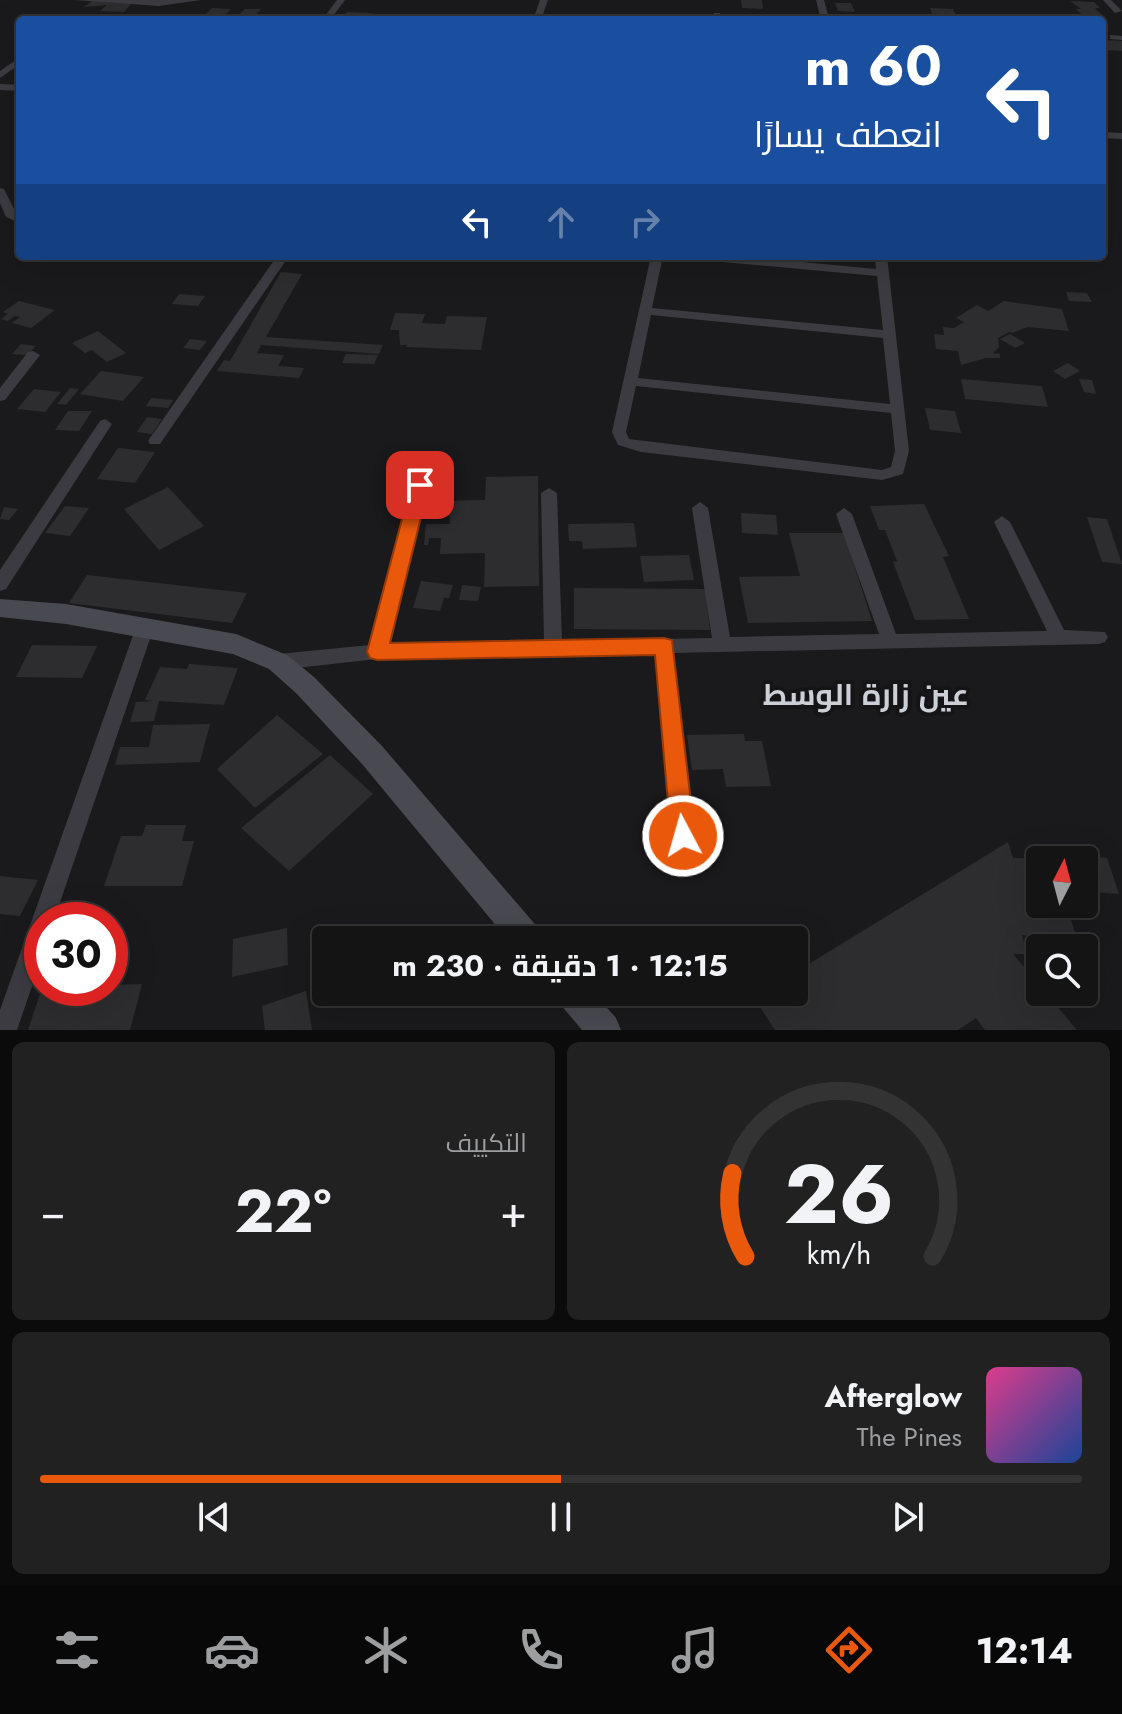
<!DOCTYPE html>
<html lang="ar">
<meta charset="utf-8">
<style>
:root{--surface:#141415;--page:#212122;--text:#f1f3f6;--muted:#9d9ea0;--line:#333334;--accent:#ea580c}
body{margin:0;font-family:Jost,Cairo,sans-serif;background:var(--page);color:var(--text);direction:rtl;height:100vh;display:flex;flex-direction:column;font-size:30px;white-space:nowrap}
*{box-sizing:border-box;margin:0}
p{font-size:26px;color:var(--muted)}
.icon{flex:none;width:44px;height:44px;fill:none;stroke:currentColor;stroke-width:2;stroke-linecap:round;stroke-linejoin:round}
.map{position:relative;height:1030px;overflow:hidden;direction:ltr}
.details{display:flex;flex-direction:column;gap:12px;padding:12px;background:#0b0b0c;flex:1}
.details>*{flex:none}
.hud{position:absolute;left:16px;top:16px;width:1090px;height:244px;border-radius:8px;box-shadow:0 8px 32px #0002,0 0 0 2px var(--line);direction:rtl;background:#1a4fa0;color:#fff;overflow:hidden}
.needle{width:52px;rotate:6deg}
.tools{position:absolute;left:1026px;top:846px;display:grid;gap:16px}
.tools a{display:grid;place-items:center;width:72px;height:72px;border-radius:8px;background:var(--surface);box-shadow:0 8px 32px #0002,0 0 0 2px var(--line);font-size:40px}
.speed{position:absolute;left:24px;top:902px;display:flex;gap:16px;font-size:40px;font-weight:700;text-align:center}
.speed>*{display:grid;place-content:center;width:104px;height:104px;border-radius:50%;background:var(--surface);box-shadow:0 8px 32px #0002,0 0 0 2px var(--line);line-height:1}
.speed .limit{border:12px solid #d22;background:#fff;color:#111}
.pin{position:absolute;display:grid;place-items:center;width:68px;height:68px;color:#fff;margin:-34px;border-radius:16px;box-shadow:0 4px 12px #0006}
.me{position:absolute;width:88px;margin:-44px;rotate:354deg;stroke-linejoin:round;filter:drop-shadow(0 0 6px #0008)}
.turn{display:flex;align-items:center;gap:28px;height:168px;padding:0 32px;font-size:36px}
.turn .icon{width:104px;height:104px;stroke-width:2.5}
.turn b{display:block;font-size:56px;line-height:68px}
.lanes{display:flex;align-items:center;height:76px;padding:0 32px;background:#0003;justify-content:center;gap:40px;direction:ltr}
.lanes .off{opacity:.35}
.big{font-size:60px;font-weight:700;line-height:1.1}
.details .tile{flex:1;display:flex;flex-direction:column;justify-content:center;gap:12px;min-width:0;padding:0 28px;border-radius:12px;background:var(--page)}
.details .dial{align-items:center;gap:0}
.dial svg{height:208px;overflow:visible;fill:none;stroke:var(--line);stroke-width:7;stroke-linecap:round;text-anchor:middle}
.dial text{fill:var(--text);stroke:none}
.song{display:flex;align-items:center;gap:24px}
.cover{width:96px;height:96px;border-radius:12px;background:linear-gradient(135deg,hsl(330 70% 55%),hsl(220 70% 35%))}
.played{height:8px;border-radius:4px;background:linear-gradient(90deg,var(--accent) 50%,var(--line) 50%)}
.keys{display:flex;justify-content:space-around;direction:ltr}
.heat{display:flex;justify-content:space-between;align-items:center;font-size:44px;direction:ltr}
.details .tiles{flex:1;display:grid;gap:12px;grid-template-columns:1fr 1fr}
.tile:last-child{grid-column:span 2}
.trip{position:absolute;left:312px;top:926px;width:496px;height:80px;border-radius:8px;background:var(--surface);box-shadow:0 8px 32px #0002,0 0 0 2px var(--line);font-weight:700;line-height:80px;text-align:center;direction:rtl}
.dock{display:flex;height:128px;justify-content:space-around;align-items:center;background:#080808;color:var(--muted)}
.dock .icon{width:56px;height:56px}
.dock .on{color:var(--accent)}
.dock b{font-size:36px;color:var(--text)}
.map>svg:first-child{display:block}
.building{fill:#2d2d30}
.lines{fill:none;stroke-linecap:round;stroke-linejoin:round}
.minor{fill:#3b3b41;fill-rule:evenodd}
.secondary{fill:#494a51;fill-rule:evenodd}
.route{fill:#ea580c;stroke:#983908;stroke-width:2}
.labels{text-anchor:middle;stroke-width:8;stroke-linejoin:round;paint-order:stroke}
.district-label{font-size:30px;font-weight:bold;fill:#cdcfd7;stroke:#151417}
</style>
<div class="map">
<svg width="1122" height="1030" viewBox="0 0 1122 1030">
<rect width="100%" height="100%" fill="#1a1a1c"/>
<g class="building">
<polygon points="108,0 126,0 132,3 124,12 100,11 107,5 84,7 92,1"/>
<polygon points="741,0 762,0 763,9 742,8"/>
<polygon points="1070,1 1094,2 1100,8 1095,8 1104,17 1082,15 1076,9 1081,9"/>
<polygon points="835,3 851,3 855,12 838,11"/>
<polygon points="212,8 231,9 223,17 204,16"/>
<polygon points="930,8 953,9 957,18 933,16"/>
<polygon points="245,9 261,9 252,19 235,18"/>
<polygon points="347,12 373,13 368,20 341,20"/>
<polygon points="1102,40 1122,41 1122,51 1103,50"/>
<polygon points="281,272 302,274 266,337 383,345 379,354 261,345 257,353 284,355 278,366 304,368 299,378 217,371 224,360 230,361"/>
<polygon points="1066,292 1087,293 1092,302 1069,301"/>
<polygon points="179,294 205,296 198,306 172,304"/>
<polygon points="19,301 55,310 31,328 12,323 20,317 15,316 8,321 1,319 8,314 3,312"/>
<polygon points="1004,301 1062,309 1069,331 1027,327 1013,333 1009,332 998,338 999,347 993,353 1000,354 1000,358 986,358 961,365 958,351 936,349 934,334 944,335 943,327 954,328 964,322 956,318 977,305 988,311"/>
<polygon points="395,313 425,314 422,323 445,324 447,316 487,317 481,350 406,347 410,336 407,345 400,345 399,330 390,330"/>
<polygon points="98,331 126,353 107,362 92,350 85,353 72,343"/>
<polygon points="1010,334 1025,343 1015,348 1000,339"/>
<polygon points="190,339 207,341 200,350 183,348"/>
<polygon points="21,344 36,346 27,355 12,354"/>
<polygon points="346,354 378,355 374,364 342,363"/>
<polygon points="1068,363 1080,371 1065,379 1053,371"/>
<polygon points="101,371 144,377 123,401 80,394"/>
<polygon points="961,379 1042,386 1048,407 965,399"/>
<polygon points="1079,379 1092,380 1096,394 1084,392"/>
<polygon points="70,388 79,389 66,405 57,404"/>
<polygon points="34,389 61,392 45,412 17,409"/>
<polygon points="151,398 173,400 168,408 146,406"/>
<polygon points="925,408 955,411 961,433 930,430"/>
<polygon points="68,411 92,411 79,431 55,430"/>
<polygon points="147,417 162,419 152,434 137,432"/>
<polygon points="118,448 155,452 135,483 97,479"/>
<polygon points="538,476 539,586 484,587 485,553 440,554 441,538 429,538 428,545 424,545 426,524 450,524 450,516 437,516 438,501 485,500 486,477"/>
<polygon points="168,487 204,526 159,550 124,509"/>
<polygon points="924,504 949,556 943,557 969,619 915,620 893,562 897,561 885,530 879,530 870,506"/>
<polygon points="65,506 89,508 70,536 45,533"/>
<polygon points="4,507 18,509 9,520 0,519"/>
<polygon points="741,513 776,515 778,535 742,533"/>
<polygon points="1087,517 1107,519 1122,564 1102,562"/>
<polygon points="634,523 637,547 583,549 582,541 569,541 568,524"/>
<polygon points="789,533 844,533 872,621 748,623 739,577 800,576"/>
<polygon points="689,555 694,580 644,582 640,556"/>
<polygon points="87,575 247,593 232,623 69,603"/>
<polygon points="421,581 453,585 449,598 444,598 440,611 413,608"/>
<polygon points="462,585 481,587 478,601 459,600"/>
<polygon points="574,588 705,589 710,630 574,629"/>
<polygon points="32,645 97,646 82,678 16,677"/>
<polygon points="189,664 238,668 224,705 159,701 154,721 130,722 136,702 154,701 145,700 160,667 187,669"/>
<polygon points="277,715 323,754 255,808 217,769"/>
<polygon points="210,724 200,762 115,765 120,747 149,747 153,725"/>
<polygon points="744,734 745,741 762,741 771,786 726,787 723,769 692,770 687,735"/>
<polygon points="330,755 373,794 289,871 241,828"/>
<polygon points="146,825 186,825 182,841 194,841 182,886 104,886 121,836 142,836"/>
<polygon points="1008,842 1013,858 1040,859 1040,904 1066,904 1077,938 1022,935 1027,954 1013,954 1040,986 1040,992 1045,992 1077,1030 985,1030 976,1018 958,1030 775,1030 754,998 764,992 794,992 794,973"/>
<polygon points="1081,856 1107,858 1119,894 1092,892"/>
<polygon points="0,876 38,880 20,916 0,914"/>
<polygon points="287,928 288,965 232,977 233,939"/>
<polygon points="142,984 130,1030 28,1030 42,988 110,988 110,985"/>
<polygon points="306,991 312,1030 265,1030 262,1006"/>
</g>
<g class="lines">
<g class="minor">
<polygon points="75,0 201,0 159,6"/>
<polygon points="337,0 345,0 330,20 322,20"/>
<polygon points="540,0 548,0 541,20 533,20"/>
<polygon points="816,0 824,0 828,15 933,18 937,20 821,20"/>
<polygon points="1103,0 1111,0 1122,11 1115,13"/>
<polygon points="714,13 720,13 721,20 713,20"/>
<polygon points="74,14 81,16 77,20 68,20"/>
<polygon points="1110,35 1122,36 1122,40 1110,39"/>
<polygon points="20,57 20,64 0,78 0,71"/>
<polygon points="0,84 20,85 20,91 0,90"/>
<polygon points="1102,132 1122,133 1122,139 1102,138"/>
<polygon points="0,188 4,189 17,215 20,216 20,223 6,217 0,203"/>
<polygon points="277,256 289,256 160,444 150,444 148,441 150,438"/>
<path d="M651,256H663L652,308L883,330L877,276L701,260L695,256H739L876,269L875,256H887L909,451L903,474L882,480L641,452L618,445L612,432ZM651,315L883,338L890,404L638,378ZM636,386L891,413L895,451L891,467L882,470L629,439L626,432Z"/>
<polygon points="33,351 40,355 5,400 0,401 0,388 28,352"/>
<polygon points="105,419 112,424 6,589 0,591 0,570 100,421"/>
<polygon points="420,480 428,485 388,644 544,641 541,493 549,488 557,493 562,641 712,638 692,508 700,502 708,508 730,637 879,634 836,514 844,508 852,514 896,634 1047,631 994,522 1002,516 1010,522 1064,630 1105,632 1108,637 1105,642 1099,644 674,653 694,836 691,843 683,846 675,843 672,836 656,654 377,659 278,670 271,667 269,662 271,657 278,654 370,645 412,485"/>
<polygon points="145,620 151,622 154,627 54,920 42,920 42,957 17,1030 0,1030 0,1010 136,627 139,622"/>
</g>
<g class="secondary">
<polygon points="0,599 66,604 236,634 287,655 314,677 382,746 539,929 544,940 508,940 362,764 296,693 269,669 233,654 66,624 0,617"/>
<polygon points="556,992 593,992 616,1018 621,1030 582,1030 560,1004"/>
</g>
</g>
<polygon class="route" points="420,478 429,485 390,643 664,638 672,640 695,836 691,844 683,847 674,844 671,836 655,655 377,660 370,658 367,652 411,485"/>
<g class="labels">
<g class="district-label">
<text x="866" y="705">عين زارة الوسط</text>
</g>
</g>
</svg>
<div class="tools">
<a><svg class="needle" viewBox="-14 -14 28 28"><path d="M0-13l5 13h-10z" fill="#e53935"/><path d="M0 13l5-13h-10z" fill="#9d9ea0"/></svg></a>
<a><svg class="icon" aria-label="search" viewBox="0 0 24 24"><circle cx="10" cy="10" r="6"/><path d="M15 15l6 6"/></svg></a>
</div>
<div class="speed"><div class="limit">30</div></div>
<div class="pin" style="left:420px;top:485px;background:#d93025"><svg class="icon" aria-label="arrive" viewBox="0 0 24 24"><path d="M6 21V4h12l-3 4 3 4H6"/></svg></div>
<svg class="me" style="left:683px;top:836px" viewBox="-20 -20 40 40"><circle r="17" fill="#ea580c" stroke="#fff" stroke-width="3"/><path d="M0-11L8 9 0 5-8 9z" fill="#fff"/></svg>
<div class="trip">12:15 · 1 دقيقة · 230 m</div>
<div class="hud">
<div class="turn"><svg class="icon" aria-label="left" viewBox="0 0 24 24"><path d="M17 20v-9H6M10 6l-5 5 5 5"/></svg><div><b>60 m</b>انعطف يسارًا</div></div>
<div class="lanes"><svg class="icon" aria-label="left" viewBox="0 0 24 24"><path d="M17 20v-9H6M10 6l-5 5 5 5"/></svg><svg class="icon off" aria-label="ahead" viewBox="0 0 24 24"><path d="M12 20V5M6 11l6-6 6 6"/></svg><svg class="icon off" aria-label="right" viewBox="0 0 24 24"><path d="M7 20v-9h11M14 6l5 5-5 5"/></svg></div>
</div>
</div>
<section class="details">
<div class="tiles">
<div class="tile dial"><svg viewBox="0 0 100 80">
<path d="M14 69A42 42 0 1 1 86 69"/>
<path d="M14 69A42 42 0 0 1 9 37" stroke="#ea580c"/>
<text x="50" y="56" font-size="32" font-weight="700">26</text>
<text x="50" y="72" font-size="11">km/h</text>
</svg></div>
<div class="tile"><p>التكييف</p>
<div class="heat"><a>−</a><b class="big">22°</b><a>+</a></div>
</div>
<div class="tile">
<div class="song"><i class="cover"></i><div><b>Afterglow</b><p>The Pines</p></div></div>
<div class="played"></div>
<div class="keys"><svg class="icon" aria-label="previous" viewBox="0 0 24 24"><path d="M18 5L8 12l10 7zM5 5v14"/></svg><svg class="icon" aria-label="pause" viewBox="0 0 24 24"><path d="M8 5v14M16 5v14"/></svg><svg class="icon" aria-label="next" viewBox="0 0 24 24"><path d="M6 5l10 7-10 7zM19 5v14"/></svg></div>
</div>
</div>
</section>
<nav class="dock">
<b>12:14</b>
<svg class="icon on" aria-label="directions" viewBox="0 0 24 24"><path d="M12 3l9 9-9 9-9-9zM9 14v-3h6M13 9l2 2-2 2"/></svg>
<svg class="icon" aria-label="music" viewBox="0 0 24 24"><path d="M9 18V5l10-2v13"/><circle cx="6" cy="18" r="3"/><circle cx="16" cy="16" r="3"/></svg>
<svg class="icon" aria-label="phone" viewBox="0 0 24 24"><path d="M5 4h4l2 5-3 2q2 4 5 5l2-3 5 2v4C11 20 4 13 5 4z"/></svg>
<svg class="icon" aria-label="climate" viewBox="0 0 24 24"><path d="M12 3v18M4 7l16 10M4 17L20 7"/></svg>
<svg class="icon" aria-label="car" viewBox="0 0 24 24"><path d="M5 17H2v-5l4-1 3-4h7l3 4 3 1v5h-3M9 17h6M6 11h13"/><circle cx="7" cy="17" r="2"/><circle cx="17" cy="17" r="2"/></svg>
<svg class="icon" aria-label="filters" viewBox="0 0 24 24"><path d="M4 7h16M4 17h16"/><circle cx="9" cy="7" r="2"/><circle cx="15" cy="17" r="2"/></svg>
</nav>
